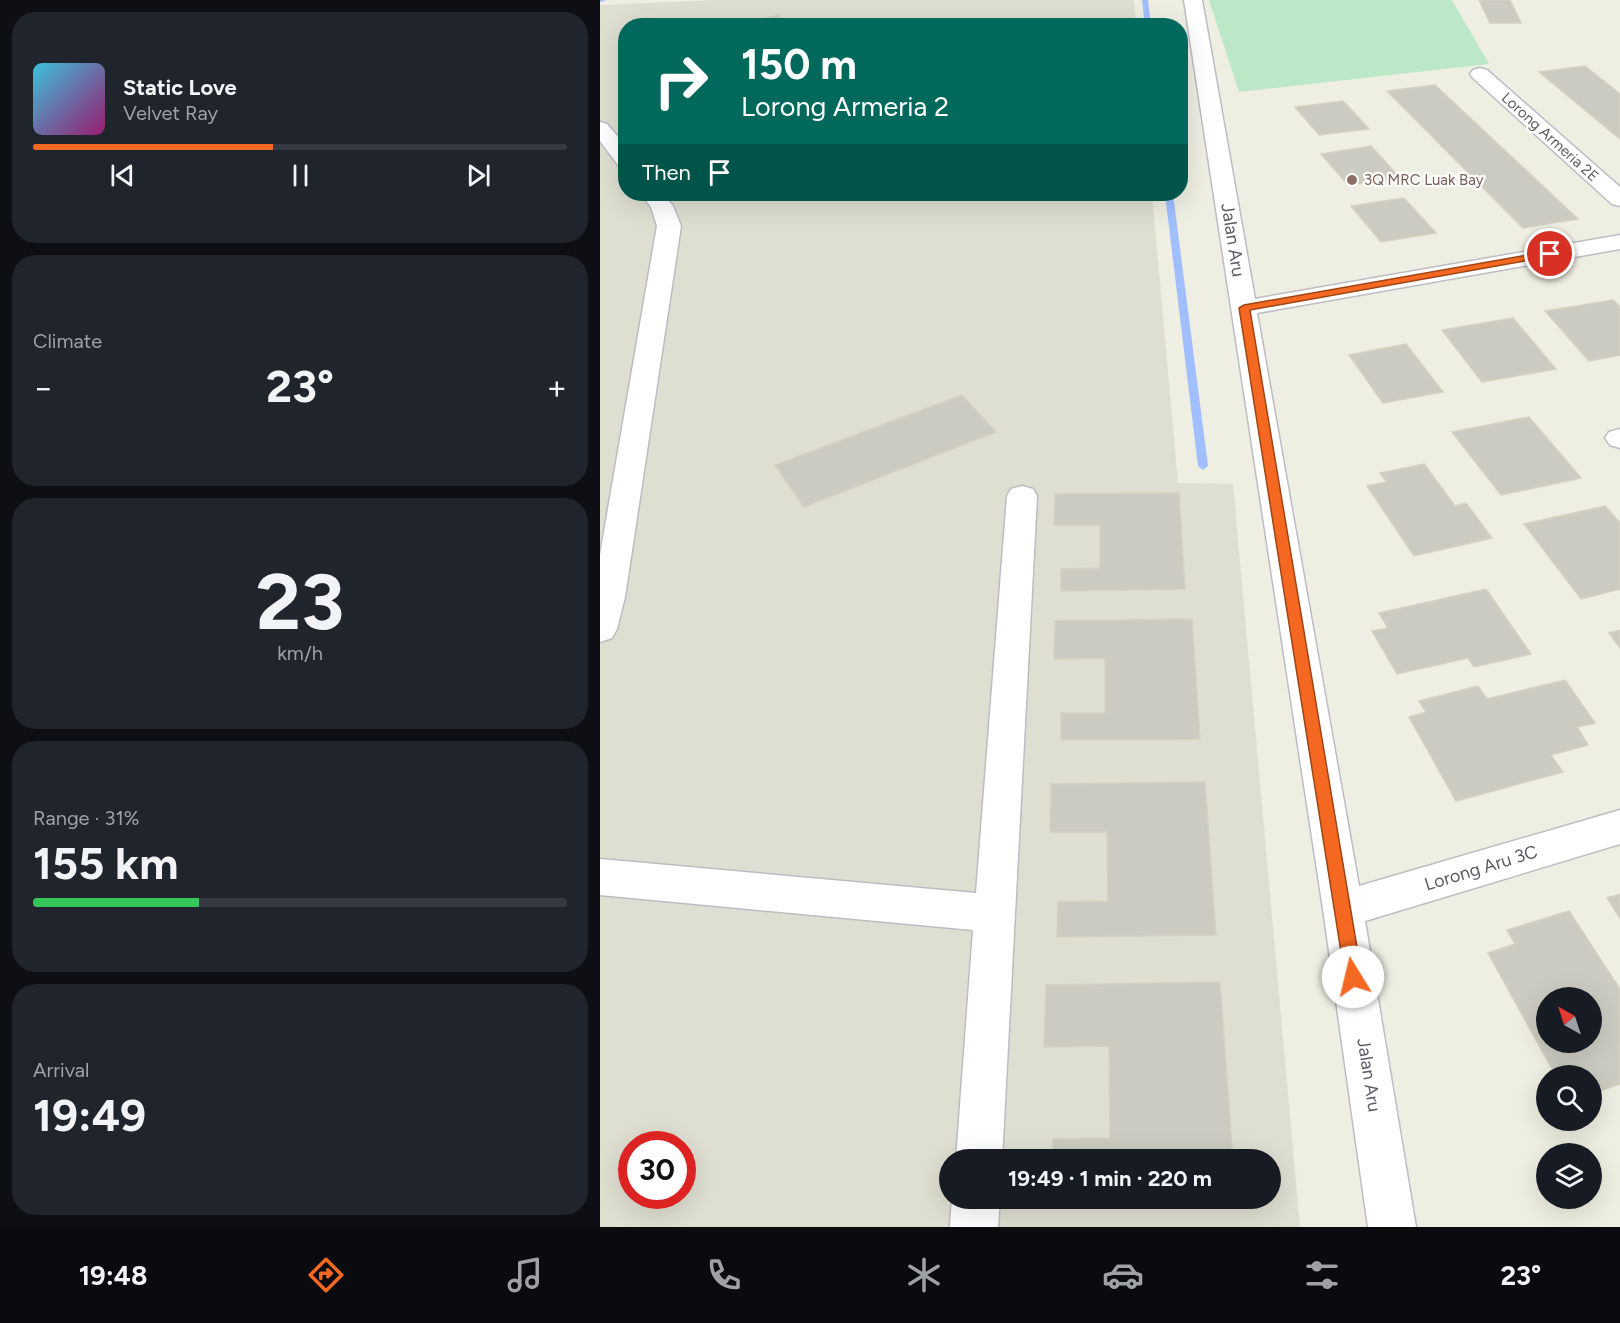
<!DOCTYPE html>
<meta charset="utf-8">
<style>
:root{--surface:#171b24;--page:#20242c;--text:#f1f3f6;--muted:#9ea1a6;--line:#363941;--accent:#f56821}
body{margin:0;font-family:Figtree,sans-serif;background:var(--page);color:var(--text);height:100vh;display:flex;flex-direction:column;font-size:22px;white-space:nowrap}
*{box-sizing:border-box;margin:0}
p{font-size:20px;color:var(--muted)}
.icon{flex:none;width:33px;height:33px;fill:none;stroke:currentColor;stroke-width:2;stroke-linecap:round;stroke-linejoin:round}
.map{position:relative;flex:1;overflow:hidden}
.panel{display:flex;flex-direction:column;gap:12px;padding:12px;background:#0d0f14;width:600px}
.panel>*{flex:none}
.banner{position:absolute;left:18px;top:18px;width:570px;height:183px;border-radius:24px;box-shadow:0 6px 24px #0002;background:#00695c;color:#fff;overflow:hidden}
.needle{width:39px;rotate:321deg}
.buttons{position:absolute;left:936px;top:987px;display:grid;gap:12px}
.buttons a{display:grid;place-items:center;width:66px;height:66px;border-radius:50%;background:var(--surface);box-shadow:0 6px 24px #0002;font-size:30px}
.speed{position:absolute;left:18px;top:1131px;display:flex;gap:12px;font-size:30px;font-weight:700;text-align:center}
.speed>*{display:grid;place-content:center;width:78px;height:78px;border-radius:50%;background:var(--surface);box-shadow:0 6px 24px #0002;line-height:1}
.speed .limit{border:9px solid #d22;background:#fff;color:#111}
.pin{position:absolute;display:grid;place-items:center;width:51px;height:51px;color:#fff;margin:-26px;border:3px solid #fff;border-radius:50%;box-shadow:0 2px 6px #0007}
.me{position:absolute;width:66px;margin:-33px;rotate:351deg;stroke-linejoin:round;filter:drop-shadow(0 0 4px #0008)}
.turn{display:flex;align-items:center;gap:21px;height:126px;padding:0 24px;font-size:27px}
.turn .icon{width:78px;height:78px;stroke-width:2.5}
.turn b{display:block;font-size:42px;line-height:51px}
.then{display:flex;align-items:center;height:57px;padding:0 24px;background:#0003;gap:12px;font-size:22px}
.big{font-size:45px;font-weight:700;line-height:1.1}
.panel .card{flex:1;display:flex;flex-direction:column;justify-content:center;gap:9px;min-width:0;padding:0 21px;border-radius:24px;background:var(--page)}
.panel .dial{align-items:center;gap:0}
.dial b{font-size:78px;line-height:1}
.song{display:flex;align-items:center;gap:18px}
.cover{width:72px;height:72px;border-radius:9px;background:linear-gradient(135deg,hsl(190 70% 55%),hsl(320 70% 35%))}
.played{height:6px;border-radius:3px;background:linear-gradient(90deg,var(--accent) 45%,var(--line) 45%)}
.keys{display:flex;justify-content:space-around;direction:ltr}
.heat{display:flex;justify-content:space-between;align-items:center;font-size:33px;direction:ltr}
.charge{height:9px;border-radius:4px;background:linear-gradient(90deg,#34c759 31%,var(--line) 0)}
.trip{position:absolute;left:339px;top:1149px;width:342px;height:60px;border-radius:30px;background:var(--surface);box-shadow:0 6px 24px #0002;font-weight:700;line-height:60px;text-align:center}
.dock{display:flex;height:96px;justify-content:space-around;align-items:center;background:#090b0e;color:var(--muted)}
.dock .icon{width:42px;height:42px}
.dock .active{color:var(--accent)}
.dock b{font-size:27px;color:var(--text)}
main{display:flex;flex:1;min-height:0}
.map>svg:first-child{display:block}
.education{fill:#dedfd1;fill-rule:evenodd}
.green{fill:#bce8c7}
.lines{fill:none;stroke-linecap:round;stroke-linejoin:round}
.stream{fill:#a1beff;fill-rule:evenodd}
.building{fill:#cccbc1;stroke:#d3d2c0;stroke-width:1.5;fill-rule:evenodd}
.street-casing{stroke:#bcbdc4;stroke-width:3}
.street{fill:#fff;fill-rule:evenodd}
.route{fill:#f56821;stroke:#9f4415;stroke-width:1.5}
.education-dot{fill:#8d6e63;stroke:#fff;stroke-width:2}
.labels{text-anchor:middle;stroke-width:4.5;stroke-linejoin:round;paint-order:stroke}
.far-street-label{font-size:15px;fill:#5a5c64;stroke:#fff}
.far-education-label{font-size:15px;fill:#785e54;stroke:#fff;text-anchor:start}
.street-label{font-size:18px;fill:#5a5c64;stroke:#fff}
</style>
<main>
<section class="panel">
<div class="card">
<div class="song"><i class="cover"></i><div><b>Static Love</b><p>Velvet Ray</p></div></div>
<div class="played"></div>
<div class="keys"><svg class="icon" aria-label="previous" viewBox="0 0 24 24"><path d="M18 5L8 12l10 7zM5 5v14"/></svg><svg class="icon" aria-label="pause" viewBox="0 0 24 24"><path d="M8 5v14M16 5v14"/></svg><svg class="icon" aria-label="next" viewBox="0 0 24 24"><path d="M6 5l10 7-10 7zM19 5v14"/></svg></div>
</div>
<div class="card"><p>Climate</p>
<div class="heat"><a>−</a><b class="big">23°</b><a>+</a></div>
</div>
<div class="card dial"><b>23</b><p>km/h</p></div>
<div class="card"><p>Range · 31%</p><b class="big">155 km</b><div class="charge"></div></div>
<div class="card"><p>Arrival</p><b class="big">19:49</b></div>
</section>
<div class="map">
<svg width="1020" height="1227" viewBox="0 0 1020 1227">
<rect width="100%" height="100%" fill="#eeeee2"/>
<path class="education" d="M114,0H534L536,25L26,26V194H552L578,483L633,484L700,1227H0V5ZM32,1144H82V1196H32ZM350,1160H670V1198H350Z"/>
<polygon class="green" points="609,0 852,0 889,64 639,92"/>
<g class="lines">
<g class="stream">
<polygon points="0,0 7,0 0,2"/>
<polygon points="542,0 548,0 551,26 545,26"/>
<polygon points="565,194 573,194 608,466 603,470 598,466"/>
</g>
</g>
<g class="building">
<polygon points="879,0 910,0 921,23 890,23"/>
<polygon points="178,15 190,26 133,26"/>
<polygon points="985,66 1020,94 1020,139 939,72"/>
<polygon points="835,85 978,219 923,228 787,91"/>
<polygon points="743,101 769,129 719,135 695,107"/>
<polygon points="771,146 800,178 748,185 721,154"/>
<polygon points="804,198 836,233 781,242 751,206"/>
<polygon points="1013,300 1020,307 1020,355 989,361 945,311"/>
<polygon points="913,318 956,369 882,382 842,330"/>
<polygon points="806,344 843,392 783,403 749,355"/>
<polygon points="362,395 396,432 204,507 175,465"/>
<polygon points="929,417 981,478 901,495 852,432"/>
<polygon points="824,464 855,506 866,503 892,538 814,556 767,486 787,482 780,473"/>
<polygon points="579,493 585,589 461,591 461,569 500,568 500,525 454,525 455,494"/>
<polygon points="1005,506 1020,523 1020,589 981,599 924,524"/>
<polygon points="886,589 931,654 874,667 868,658 797,674 772,631 788,628 779,613"/>
<polygon points="592,619 600,739 461,740 461,713 505,713 505,658 454,659 455,621"/>
<polygon points="1020,630 1020,648 1009,633"/>
<polygon points="965,680 995,723 977,727 988,745 951,755 963,772 856,801 809,717 826,712 819,701 878,686 887,699"/>
<polygon points="605,782 616,935 457,937 458,902 508,901 507,832 450,832 451,784"/>
<polygon points="1020,894 1020,918 1007,898"/>
<path d="M969,911L1020,989V1084L992,1094V1076H956L888,953L915,944L907,930ZM946,998H992V1042H946Z"/>
<polygon points="620,982 633,1160 452,1160 453,1139 510,1138 509,1046 444,1047 446,985"/>
</g>
<g class="lines">
<defs>
<g id="street">
<polygon points="584,0 602,0 655,299 1020,235 1020,249 657,313 759,886 1020,810 1020,844 765,921 816,1227 768,1227 723,909"/>
<polygon points="880,68 887,70 1020,187 1020,206 1012,204 873,78 870,74 873,70"/>
<polygon points="0,122 7,124 26,146 26,166 18,165 0,141"/>
<polygon points="41,194 63,194 73,206 81,226 25,597 17,629 12,638 0,642 0,555 57,226 51,207"/>
<polygon points="1020,429 1020,448 1010,445 1005,438 1009,432"/>
<polygon points="422,486 433,489 437,496 402,1160 356,1160 373,930 0,895 0,859 376,893 407,496 411,489"/>
<polygon points="352,1198 400,1198 398,1227 350,1227"/>
</g>
</defs>
<use href="#street" class="street-casing"/>
<use href="#street" class="street"/>
</g>
<polygon class="route" points="950,251 954,254 953,256 650,310 762,977 760,983 753,985 747,983 745,977 639,308 644,305"/>
<circle class="education-dot" cx="752" cy="180" r="6"/>
<g class="labels">
<g class="far-street-label">
<text transform="translate(950 137) rotate(42)" y="5">Lorong Armeria 2E</text>
</g>
<g class="far-education-label">
<text x="764" y="185">3Q MRC Luak Bay</text>
</g>
<g class="street-label">
<text transform="translate(633 240) rotate(81)" y="6">Jalan Aru</text>
<text transform="translate(881 868) rotate(-17)" y="6">Lorong Aru 3C</text>
<text transform="translate(769 1075) rotate(81)" y="6">Jalan Aru</text>
</g>
</g>
</svg>
<div class="buttons">
<a><svg class="needle" viewBox="-14 -14 28 28"><path d="M0-13l5 13h-10z" fill="#e53935"/><path d="M0 13l5-13h-10z" fill="#9ea1a6"/></svg></a>
<a><svg class="icon" aria-label="search" viewBox="0 0 24 24"><circle cx="10" cy="10" r="6"/><path d="M15 15l6 6"/></svg></a>
<a><svg class="icon" aria-label="layers" viewBox="0 0 24 24"><path d="M12 4l9 5-9 5-9-5zM3 14l9 5 9-5"/></svg></a>
</div>
<div class="speed"><div class="limit">30</div></div>
<div class="pin" style="left:950px;top:254px;background:#d93025"><svg class="icon" aria-label="arrive" viewBox="0 0 24 24"><path d="M6 21V4h12l-3 4 3 4H6"/></svg></div>
<svg class="me" style="left:753px;top:977px" viewBox="-20 -20 40 40"><circle r="19" fill="#fff"/><path d="M0-13L10 11 0 6-10 11z" fill="#f56821"/></svg>
<div class="trip">19:49 · 1 min · 220 m</div>
<div class="banner">
<div class="turn"><svg class="icon" aria-label="right" viewBox="0 0 24 24"><path d="M7 20v-9h11M14 6l5 5-5 5"/></svg><div><b>150 m</b>Lorong Armeria 2</div></div>
<div class="then">Then<svg class="icon" aria-label="arrive" viewBox="0 0 24 24"><path d="M6 21V4h12l-3 4 3 4H6"/></svg></div>
</div>
</div>
</main>
<nav class="dock">
<b>19:48</b>
<svg class="icon active" aria-label="directions" viewBox="0 0 24 24"><path d="M12 3l9 9-9 9-9-9zM9 14v-3h6M13 9l2 2-2 2"/></svg>
<svg class="icon" aria-label="music" viewBox="0 0 24 24"><path d="M9 18V5l10-2v13"/><circle cx="6" cy="18" r="3"/><circle cx="16" cy="16" r="3"/></svg>
<svg class="icon" aria-label="phone" viewBox="0 0 24 24"><path d="M5 4h4l2 5-3 2q2 4 5 5l2-3 5 2v4C11 20 4 13 5 4z"/></svg>
<svg class="icon" aria-label="climate" viewBox="0 0 24 24"><path d="M12 3v18M4 7l16 10M4 17L20 7"/></svg>
<svg class="icon" aria-label="car" viewBox="0 0 24 24"><path d="M5 17H2v-5l4-1 3-4h7l3 4 3 1v5h-3M9 17h6M6 11h13"/><circle cx="7" cy="17" r="2"/><circle cx="17" cy="17" r="2"/></svg>
<svg class="icon" aria-label="filters" viewBox="0 0 24 24"><path d="M4 7h16M4 17h16"/><circle cx="9" cy="7" r="2"/><circle cx="15" cy="17" r="2"/></svg>
<b>23°</b>
</nav>
